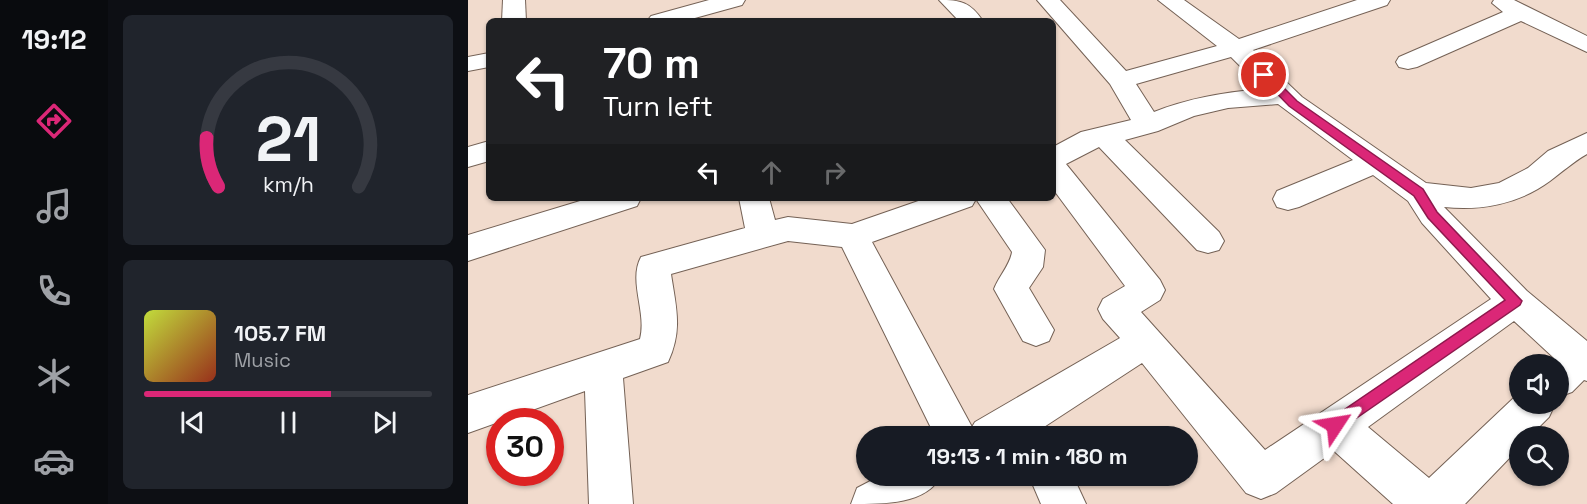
<!DOCTYPE html>
<meta charset="utf-8">
<style>
:root{--surface:#171b24;--page:#20242c;--text:#f1f3f6;--muted:#9ea1a6;--line:#363941;--accent:#db2777}
body{margin:0;font-family:"Space Grotesk",sans-serif;background:var(--page);color:var(--text);height:100vh;display:flex;flex-direction:column;font-size:22px;white-space:nowrap}
*{box-sizing:border-box;margin:0}
p{font-size:20px;color:var(--muted)}
.icon{flex:none;width:33px;height:33px;fill:none;stroke:currentColor;stroke-width:2;stroke-linecap:round;stroke-linejoin:round}
.map{position:relative;flex:1;overflow:hidden}
.details{display:flex;flex-direction:column;gap:15px;padding:15px;background:#0d0f14;width:360px}
.details>*{flex:none}
.guide{position:absolute;left:18px;top:18px;width:570px;height:183px;border-radius:9px;box-shadow:0 2px 4px #0004;background:#202124;color:#fff;overflow:hidden}
.fabs{position:absolute;left:1041px;top:354px;display:grid;gap:12px}
.fabs a{display:grid;place-items:center;width:60px;height:60px;border-radius:50%;background:var(--surface);box-shadow:0 2px 4px #0004;font-size:30px}
.speed{position:absolute;left:18px;top:408px;display:flex;gap:12px;font-size:30px;font-weight:700;text-align:center}
.speed>*{display:grid;place-content:center;width:78px;height:78px;border-radius:50%;background:var(--surface);box-shadow:0 2px 4px #0004;line-height:1}
.speed .limit{border:9px solid #d22;background:#fff;color:#111}
.pin{position:absolute;display:grid;place-items:center;width:51px;height:51px;color:#fff;margin:-26px;border:3px solid #fff;border-radius:50%;box-shadow:0 2px 6px #0007}
.me{position:absolute;width:66px;margin:-33px;rotate:57deg;stroke-linejoin:round;filter:drop-shadow(0 0 4px #0008)}
.turn{display:flex;align-items:center;gap:21px;height:126px;padding:0 18px;font-size:27px}
.turn .icon{width:78px;height:78px;stroke-width:2.5}
.turn b{display:block;font-size:42px;line-height:51px}
.lanes{display:flex;align-items:center;height:57px;padding:0 18px;background:#0003;justify-content:center;gap:30px;direction:ltr}
.lanes .off{opacity:.35}
.details .card{flex:1;display:flex;flex-direction:column;justify-content:center;gap:9px;min-width:0;padding:0 21px;border-radius:9px;background:var(--page)}
.details .dial{align-items:center;gap:0}
.dial svg{height:156px;overflow:visible;fill:none;stroke:var(--line);stroke-width:7;stroke-linecap:round;text-anchor:middle}
.dial text{fill:var(--text);stroke:none}
.song{display:flex;align-items:center;gap:18px}
.cover{width:72px;height:72px;border-radius:9px;background:linear-gradient(135deg,hsl(70 70% 55%),hsl(10 70% 35%))}
.played{height:6px;border-radius:3px;background:linear-gradient(90deg,var(--accent) 65%,var(--line) 65%)}
.keys{display:flex;justify-content:space-around;direction:ltr}
.trip{position:absolute;left:388px;top:426px;width:342px;height:60px;border-radius:30px;background:var(--surface);box-shadow:0 2px 4px #0004;font-weight:700;line-height:60px;text-align:center}
main{display:flex;flex:1;min-height:0}
.tab-bar{display:flex;flex-direction:column;width:108px;justify-content:space-around;align-items:center;background:#090b0e;color:var(--muted)}
.tab-bar .icon{width:42px;height:42px}
.tab-bar .current{color:var(--accent)}
.tab-bar b{font-size:27px;color:var(--text)}
.map>svg:first-child{display:block}
.lines{fill:none;stroke-linecap:round;stroke-linejoin:round}
.minor-casing{stroke:#746155;stroke-width:2}
.minor{fill:#fff;fill-rule:evenodd}
.route{fill:#db2777;stroke:#8e194d;stroke-width:1.5}
</style>
<main>
<nav class="tab-bar">
<b>19:12</b>
<svg class="icon current" aria-label="directions" viewBox="0 0 24 24"><path d="M12 3l9 9-9 9-9-9zM9 14v-3h6M13 9l2 2-2 2"/></svg>
<svg class="icon" aria-label="music" viewBox="0 0 24 24"><path d="M9 18V5l10-2v13"/><circle cx="6" cy="18" r="3"/><circle cx="16" cy="16" r="3"/></svg>
<svg class="icon" aria-label="phone" viewBox="0 0 24 24"><path d="M5 4h4l2 5-3 2q2 4 5 5l2-3 5 2v4C11 20 4 13 5 4z"/></svg>
<svg class="icon" aria-label="climate" viewBox="0 0 24 24"><path d="M12 3v18M4 7l16 10M4 17L20 7"/></svg>
<svg class="icon" aria-label="car" viewBox="0 0 24 24"><path d="M5 17H2v-5l4-1 3-4h7l3 4 3 1v5h-3M9 17h6M6 11h13"/><circle cx="7" cy="17" r="2"/><circle cx="17" cy="17" r="2"/></svg>
</nav>
<section class="details">
<div class="card dial"><svg viewBox="0 0 100 80">
<path d="M14 69A42 42 0 1 1 86 69"/>
<path d="M14 69A42 42 0 0 1 8 44" stroke="#db2777"/>
<text x="50" y="56" font-size="32" font-weight="700">21</text>
<text x="50" y="72" font-size="11">km/h</text>
</svg></div>
<div class="card">
<div class="song"><i class="cover"></i><div><b>105.7 FM</b><p>Music</p></div></div>
<div class="played"></div>
<div class="keys"><svg class="icon" aria-label="previous" viewBox="0 0 24 24"><path d="M18 5L8 12l10 7zM5 5v14"/></svg><svg class="icon" aria-label="pause" viewBox="0 0 24 24"><path d="M8 5v14M16 5v14"/></svg><svg class="icon" aria-label="next" viewBox="0 0 24 24"><path d="M6 5l10 7-10 7zM19 5v14"/></svg></div>
</div>
</section>
<div class="map">
<svg width="1119" height="504" viewBox="0 0 1119 504">
<rect width="100%" height="100%" fill="#f1dbcd"/>
<g class="lines">
<defs>
<g id="minor">
<polygon points="35,0 57,0 58,21 34,21"/>
<polygon points="241,0 277,0 274,5 216,21 179,21 183,16"/>
<path d="M471,0C493,0 502,2 515,21H491Z"/>
<path d="M569,0H592L658,71L749,46L690,0H716L771,39L889,0H922L919,5L785,50L834,97L958,183L1003,188L1031,183L1060,168L1080,151L1119,133V154C1105,162 1094,172 1082,181C1051,204 1013,211 976,207L1059,291L1119,341V381L1116,380L1104,392L1090,397V364H1080L1086,358L1046,321L900,427L961,478L1052,392V404H1087L1081,417L1062,436H1052V447L997,504H925L866,451L808,493L793,499L778,493L674,363L576,427L579,436H467L374,247L320,241L203,274C208,307 215,330 200,362L155,378L165,504H121L117,391L0,433V395L172,339C179,312 160,281 173,257L277,228L271,198H301L307,220L320,217L384,224L459,198H539L577,250L575,267L561,288L586,330L581,341L568,346L555,341L526,289C531,276 542,265 544,252L508,199L504,206L404,242L504,427L507,422L652,338L635,319L630,309L635,299L657,286L585,189V147L613,132L663,120L642,84ZM763,57L795,89C757,92 721,98 686,112L668,84ZM810,104L885,160L809,191L805,199L809,207L820,210L831,207L905,175L940,201L954,223L1023,299L797,450L673,312L692,300L697,290L692,280L598,164L631,147L729,250L740,253L751,250L756,241L751,232L657,140L690,131L726,116L760,108Z"/>
<polygon points="1026,0 1046,0 1119,36 1119,52 1053,21 949,67 940,69 931,67 928,62 931,57 1035,12 1024,3"/>
<polygon points="21,53 21,67 0,71 0,57"/>
<polygon points="21,141 21,161 0,167 0,147"/>
<polygon points="122,198 173,198 169,206 0,261 0,235"/>
<path d="M412,476H473C458,504 418,504 383,504L389,488Z"/>
<polygon points="561,476 605,476 618,504 573,504"/>
</g>
</defs>
<use href="#minor" class="minor-casing"/>
<use href="#minor" class="minor"/>
</g>
<polygon class="route" points="793,72 800,72 829,101 955,189 969,212 1054,301 1052,305 867,433 861,431 859,425 861,420 1037,300 960,218 946,196 821,106 793,77"/>
</svg>
<div class="fabs">
<a><svg class="icon" aria-label="sound" viewBox="0 0 24 24"><path d="M4 9h4l5-4v14l-5-4H4zM17 9q2 3 0 6"/></svg></a>
<a><svg class="icon" aria-label="search" viewBox="0 0 24 24"><circle cx="10" cy="10" r="6"/><path d="M15 15l6 6"/></svg></a>
</div>
<div class="speed"><div class="limit">30</div></div>
<div class="pin" style="left:796px;top:75px;background:#d93025"><svg class="icon" aria-label="arrive" viewBox="0 0 24 24"><path d="M6 21V4h12l-3 4 3 4H6"/></svg></div>
<svg class="me" style="left:867px;top:425px" viewBox="-20 -20 40 40"><path d="M0-17L14 15 0 8-14 15z" fill="#db2777" stroke="#fff" stroke-width="4"/></svg>
<div class="trip">19:13 · 1 min · 180 m</div>
<div class="guide">
<div class="turn"><svg class="icon" aria-label="left" viewBox="0 0 24 24"><path d="M17 20v-9H6M10 6l-5 5 5 5"/></svg><div><b>70 m</b>Turn left</div></div>
<div class="lanes"><svg class="icon" aria-label="left" viewBox="0 0 24 24"><path d="M17 20v-9H6M10 6l-5 5 5 5"/></svg><svg class="icon off" aria-label="ahead" viewBox="0 0 24 24"><path d="M12 20V5M6 11l6-6 6 6"/></svg><svg class="icon off" aria-label="right" viewBox="0 0 24 24"><path d="M7 20v-9h11M14 6l5 5-5 5"/></svg></div>
</div>
</div>
</main>
